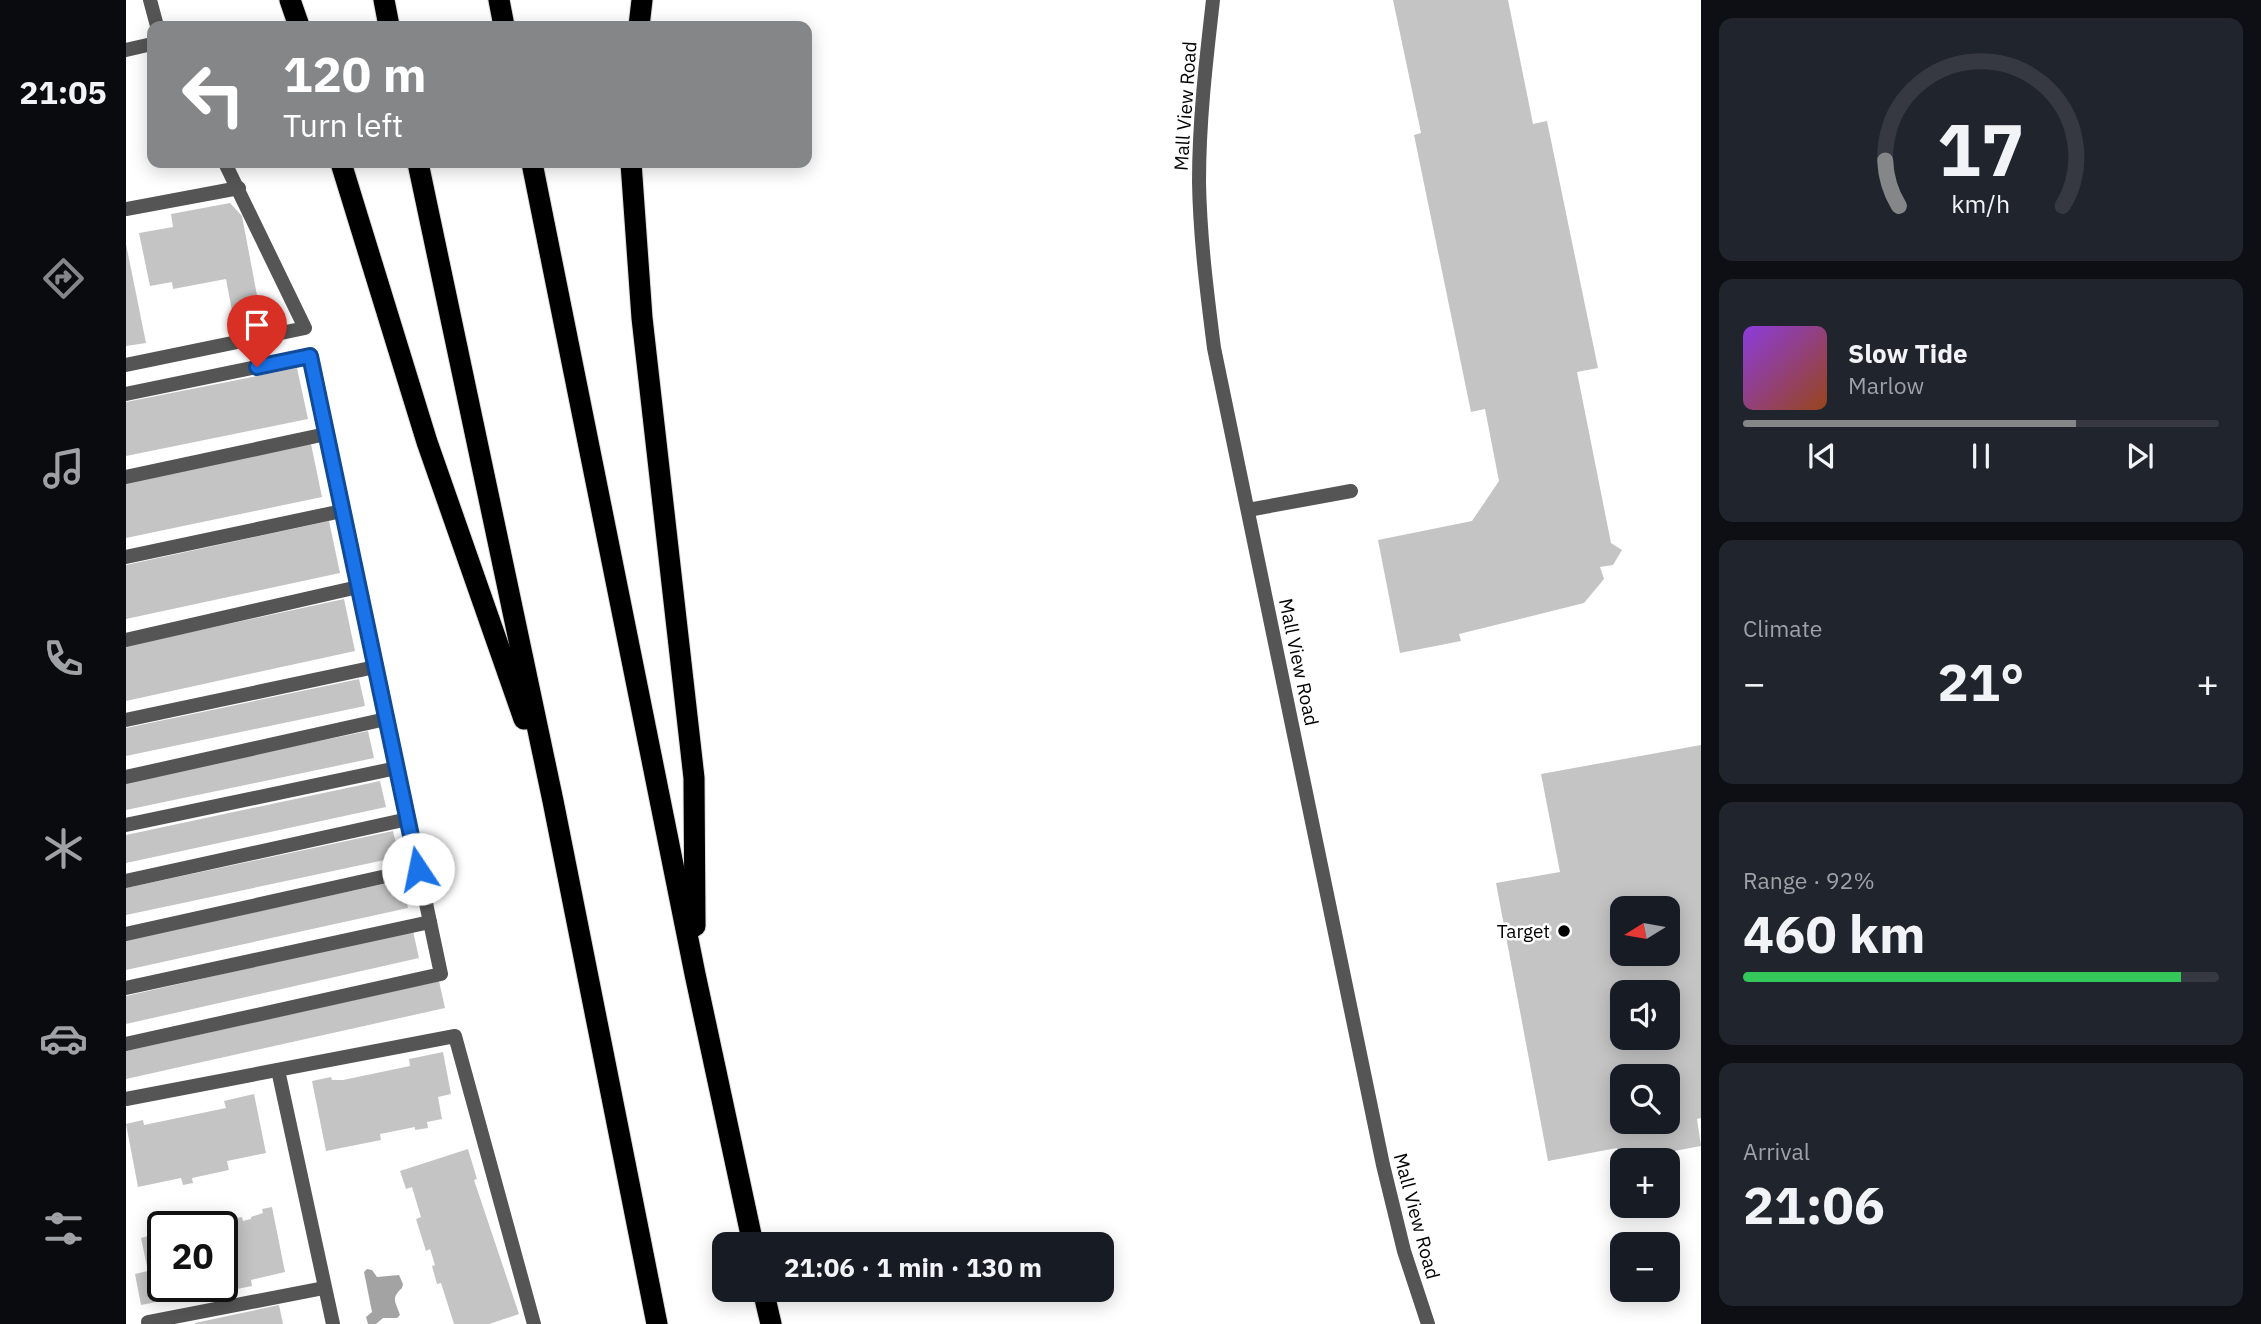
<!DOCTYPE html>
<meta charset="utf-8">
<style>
:root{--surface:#171b24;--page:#20242c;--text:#f1f3f6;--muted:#9ea1a6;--line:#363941;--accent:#858687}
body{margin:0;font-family:"IBM Plex Sans",sans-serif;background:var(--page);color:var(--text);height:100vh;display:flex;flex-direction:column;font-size:26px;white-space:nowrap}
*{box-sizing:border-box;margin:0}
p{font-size:23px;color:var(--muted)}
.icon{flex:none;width:38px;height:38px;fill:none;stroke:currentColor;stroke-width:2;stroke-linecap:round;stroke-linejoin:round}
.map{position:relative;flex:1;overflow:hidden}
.panel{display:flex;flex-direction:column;gap:18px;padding:18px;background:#0d0f14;width:560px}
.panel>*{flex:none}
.guide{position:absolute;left:21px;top:21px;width:665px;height:147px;border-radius:14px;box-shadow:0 4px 18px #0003;background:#858687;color:#fff;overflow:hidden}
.needle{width:46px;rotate:259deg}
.buttons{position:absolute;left:1484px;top:896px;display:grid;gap:14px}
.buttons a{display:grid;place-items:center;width:70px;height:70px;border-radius:14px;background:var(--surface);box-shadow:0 4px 18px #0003;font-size:35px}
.speed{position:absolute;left:21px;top:1211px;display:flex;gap:14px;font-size:35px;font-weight:700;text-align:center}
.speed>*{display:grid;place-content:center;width:91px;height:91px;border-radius:50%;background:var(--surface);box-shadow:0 4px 18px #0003;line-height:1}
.speed .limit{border:4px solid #111;border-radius:10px;background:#fff;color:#111}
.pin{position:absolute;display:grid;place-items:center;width:60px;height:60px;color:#fff;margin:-72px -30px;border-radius:50% 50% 50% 0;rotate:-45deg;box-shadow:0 0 7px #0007}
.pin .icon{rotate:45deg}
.me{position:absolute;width:77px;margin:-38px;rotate:349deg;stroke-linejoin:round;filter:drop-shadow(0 0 5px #0008)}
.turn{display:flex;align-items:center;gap:24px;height:147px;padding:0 21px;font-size:32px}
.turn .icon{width:91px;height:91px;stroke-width:2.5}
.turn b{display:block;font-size:49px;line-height:60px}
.big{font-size:52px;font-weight:700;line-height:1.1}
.panel .widget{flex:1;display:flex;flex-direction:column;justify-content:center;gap:10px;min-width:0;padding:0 24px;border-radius:14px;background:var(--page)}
.panel .dial{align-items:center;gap:0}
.dial svg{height:182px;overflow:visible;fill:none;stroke:var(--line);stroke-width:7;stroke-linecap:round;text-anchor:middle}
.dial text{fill:var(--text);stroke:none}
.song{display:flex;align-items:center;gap:21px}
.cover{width:84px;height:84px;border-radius:10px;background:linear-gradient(135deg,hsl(270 70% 55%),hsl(20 70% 35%))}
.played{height:7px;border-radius:4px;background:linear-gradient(90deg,var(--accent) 70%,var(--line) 70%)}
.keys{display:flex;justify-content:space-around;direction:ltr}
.heat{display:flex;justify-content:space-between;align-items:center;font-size:38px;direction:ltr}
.charge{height:10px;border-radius:5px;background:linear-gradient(90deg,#34c759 92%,var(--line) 0)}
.trip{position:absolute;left:586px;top:1232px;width:402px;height:70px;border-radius:14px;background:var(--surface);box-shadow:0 4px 18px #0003;font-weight:700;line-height:70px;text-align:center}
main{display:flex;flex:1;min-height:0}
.tabs{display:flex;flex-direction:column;width:126px;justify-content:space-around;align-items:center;background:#090b0e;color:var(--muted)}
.tabs .icon{width:49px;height:49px}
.tabs .active{color:var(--accent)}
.tabs b{font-size:32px;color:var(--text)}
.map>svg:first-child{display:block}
.water{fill:#a3a3a3}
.building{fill:#c4c4c4;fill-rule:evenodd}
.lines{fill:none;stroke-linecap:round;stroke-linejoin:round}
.motorway-casing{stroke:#dbdbdb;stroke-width:23}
.service{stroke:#555;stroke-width:14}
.minor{stroke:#555;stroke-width:14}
.motorway{stroke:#000;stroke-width:21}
.route-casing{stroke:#114b97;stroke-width:18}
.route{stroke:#1a73e8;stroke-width:12}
.poi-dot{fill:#000;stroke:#fff;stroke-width:2.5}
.labels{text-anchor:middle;stroke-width:5;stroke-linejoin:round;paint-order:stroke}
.street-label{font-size:19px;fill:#000;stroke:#fff}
.poi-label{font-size:19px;fill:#000;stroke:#fff;text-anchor:end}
</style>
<main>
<nav class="tabs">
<b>21:05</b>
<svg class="icon active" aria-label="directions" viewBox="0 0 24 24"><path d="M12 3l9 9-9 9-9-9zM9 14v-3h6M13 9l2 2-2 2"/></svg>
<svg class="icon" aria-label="music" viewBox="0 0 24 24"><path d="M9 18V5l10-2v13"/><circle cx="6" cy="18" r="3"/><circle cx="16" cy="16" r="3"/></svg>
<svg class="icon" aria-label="phone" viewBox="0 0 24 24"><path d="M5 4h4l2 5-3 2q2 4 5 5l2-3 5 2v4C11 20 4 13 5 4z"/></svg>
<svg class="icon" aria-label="climate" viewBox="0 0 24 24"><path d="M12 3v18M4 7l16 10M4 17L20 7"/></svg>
<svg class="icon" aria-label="car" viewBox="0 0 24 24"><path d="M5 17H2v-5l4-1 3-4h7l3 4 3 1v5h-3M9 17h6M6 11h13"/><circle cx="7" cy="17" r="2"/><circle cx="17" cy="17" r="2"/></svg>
<svg class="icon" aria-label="filters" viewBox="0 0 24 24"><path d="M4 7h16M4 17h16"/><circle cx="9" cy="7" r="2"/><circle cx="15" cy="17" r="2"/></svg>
</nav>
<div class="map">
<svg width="1575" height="1324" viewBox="0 0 1575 1324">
<rect width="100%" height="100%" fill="#fff"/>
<path class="water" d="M241,1269L246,1270L251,1277L273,1275L277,1284L276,1288C264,1299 270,1302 274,1315L271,1318H257L250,1324H242L240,1317L246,1312L238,1272Z"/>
<g class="building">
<polygon points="1267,0 1382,0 1407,124 1421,121 1472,368 1451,372 1485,543 1496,550 1487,565 1474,567 1478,579 1458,603 1333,634 1335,641 1274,653 1252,540 1346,521 1373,481 1359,409 1345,412 1288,135 1295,133"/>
<polygon points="104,203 116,216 133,306 106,311 100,279 47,289 46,282 24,286 13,233 47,227 45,214"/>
<polygon points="0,244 20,343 0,346"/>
<polygon points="171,368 182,419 0,456 0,402"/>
<polygon points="185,444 196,497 0,538 0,483"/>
<polygon points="203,521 214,573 0,619 0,565"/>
<polygon points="218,599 229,651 0,701 0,646"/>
<polygon points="233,679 239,706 0,756 0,728"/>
<polygon points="242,731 248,758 0,810 0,781"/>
<path d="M1575,745V1118L1571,1119L1575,1146L1493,1161L1491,1148L1422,1161L1370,883L1434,872L1415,774ZM1496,908H1542V954H1496ZM1496,992H1542V1038H1496ZM1496,1076H1542V1122H1496Z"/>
<polygon points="254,781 260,807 0,863 0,835"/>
<polygon points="267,831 273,857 0,915 0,888"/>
<polygon points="276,880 282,908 0,970 0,940"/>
<polygon points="287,931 293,958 0,1024 0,996"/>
<polygon points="313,981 319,1008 0,1079 0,1051"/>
<polygon points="317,1052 325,1094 312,1097 316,1119 301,1122 302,1128 289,1130 289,1127 254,1134 255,1140 200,1151 186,1081 205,1077 206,1080 217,1080 284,1066 283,1059"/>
<polygon points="128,1094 140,1153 101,1161 103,1170 66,1178 67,1183 57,1185 55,1178 12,1187 0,1124 17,1120 18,1125 100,1108 98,1101"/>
<polygon points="342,1149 351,1179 348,1180 393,1314 363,1324 328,1324 315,1283 311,1284 306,1266 309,1265 304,1249 300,1251 290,1219 295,1217 286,1187 280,1189 274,1171"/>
<polygon points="146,1207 159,1272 125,1280 126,1286 46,1302 46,1299 15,1305 9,1274 22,1271 15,1238 22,1236 23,1242 31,1240 29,1231 37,1229 37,1286 96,1286 96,1227 86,1226 106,1221 105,1219 116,1217 117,1221 125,1219 125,1217 137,1213 136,1209"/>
<polygon points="153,1305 157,1324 69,1324 69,1323"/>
</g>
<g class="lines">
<defs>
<g id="motorway">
<polyline points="164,0 173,26"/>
<polyline points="258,0 263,26"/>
<polyline points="373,0 378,26"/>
<polyline points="513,26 516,0"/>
<polyline points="215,163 301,442 398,719"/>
<polyline points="292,163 427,801 531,1324"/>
<polyline points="406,163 569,974 627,1244"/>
<polyline points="505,163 516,318 568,778 569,926"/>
<polyline points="637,1290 645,1324"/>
</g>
</defs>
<use href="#motorway" class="motorway-casing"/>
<g class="service">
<polyline points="24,0 31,26"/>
<polyline points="0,50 26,44"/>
<polyline points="0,209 113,188"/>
<polyline points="0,365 179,328 99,163"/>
<polyline points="0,394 184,356 315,974 0,1044"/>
<polyline points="0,477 200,434"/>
<polyline points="1122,510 1225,491"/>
<polyline points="0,557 216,511"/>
<polyline points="0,640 232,587"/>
<polyline points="0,720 249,667"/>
<polyline points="0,777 260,719"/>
<polyline points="0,825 271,768"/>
<polyline points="0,881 282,819"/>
<polyline points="0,934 292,869"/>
<polyline points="0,988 304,922"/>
<polyline points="152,1070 207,1324"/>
<polyline points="0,1099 329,1036 408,1324"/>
<polyline points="22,1322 198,1288"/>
</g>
<path class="minor" d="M1087,0C1080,61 1073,121 1073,182C1074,238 1081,293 1088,348L1257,1165L1278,1251L1302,1324"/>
<use href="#motorway" class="motorway"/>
</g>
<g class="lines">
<defs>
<polyline id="route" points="131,367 184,356 292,869"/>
</defs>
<use href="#route" class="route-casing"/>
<use href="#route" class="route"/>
</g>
<circle class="poi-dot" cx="1438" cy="931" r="7"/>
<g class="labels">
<g class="street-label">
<text transform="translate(1059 106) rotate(-86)" y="7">Mall View Road</text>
<text transform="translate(1173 662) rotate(78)" y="7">Mall View Road</text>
<text transform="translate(1291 1216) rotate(75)" y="7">Mall View Road</text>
</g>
<g class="poi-label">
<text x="1424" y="938">Target</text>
</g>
</g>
</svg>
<div class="buttons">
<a><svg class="needle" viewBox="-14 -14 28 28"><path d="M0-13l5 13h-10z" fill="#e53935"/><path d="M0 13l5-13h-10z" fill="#9ea1a6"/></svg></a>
<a><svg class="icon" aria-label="sound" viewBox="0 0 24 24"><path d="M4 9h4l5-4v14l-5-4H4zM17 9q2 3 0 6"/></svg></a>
<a><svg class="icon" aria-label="search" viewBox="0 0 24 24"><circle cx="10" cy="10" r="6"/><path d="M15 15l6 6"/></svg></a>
<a>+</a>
<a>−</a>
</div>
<div class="speed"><div class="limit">20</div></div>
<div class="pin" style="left:131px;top:367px;background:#d93025"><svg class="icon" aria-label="arrive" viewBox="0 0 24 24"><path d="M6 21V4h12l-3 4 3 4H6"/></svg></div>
<svg class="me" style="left:292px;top:869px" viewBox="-20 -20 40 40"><circle r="19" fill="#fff"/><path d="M0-13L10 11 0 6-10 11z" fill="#1a73e8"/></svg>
<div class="trip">21:06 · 1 min · 130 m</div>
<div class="guide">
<div class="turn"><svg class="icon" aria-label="left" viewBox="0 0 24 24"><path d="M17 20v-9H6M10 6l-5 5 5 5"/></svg><div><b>120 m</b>Turn left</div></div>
</div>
</div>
<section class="panel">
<div class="widget dial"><svg viewBox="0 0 100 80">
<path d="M14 69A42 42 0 1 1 86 69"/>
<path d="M14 69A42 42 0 0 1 8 49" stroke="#858687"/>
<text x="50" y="56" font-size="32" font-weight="700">17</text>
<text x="50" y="72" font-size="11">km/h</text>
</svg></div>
<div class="widget">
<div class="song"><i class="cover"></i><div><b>Slow Tide</b><p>Marlow</p></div></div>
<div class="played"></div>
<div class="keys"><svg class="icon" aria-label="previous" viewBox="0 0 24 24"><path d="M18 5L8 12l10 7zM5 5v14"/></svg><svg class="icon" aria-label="pause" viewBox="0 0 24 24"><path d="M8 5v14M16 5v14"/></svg><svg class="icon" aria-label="next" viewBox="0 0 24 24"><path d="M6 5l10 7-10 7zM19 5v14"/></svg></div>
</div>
<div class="widget"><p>Climate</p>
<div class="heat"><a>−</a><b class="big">21°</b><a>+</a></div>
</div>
<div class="widget"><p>Range · 92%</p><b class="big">460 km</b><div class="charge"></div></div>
<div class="widget"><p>Arrival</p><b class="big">21:06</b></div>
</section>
</main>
